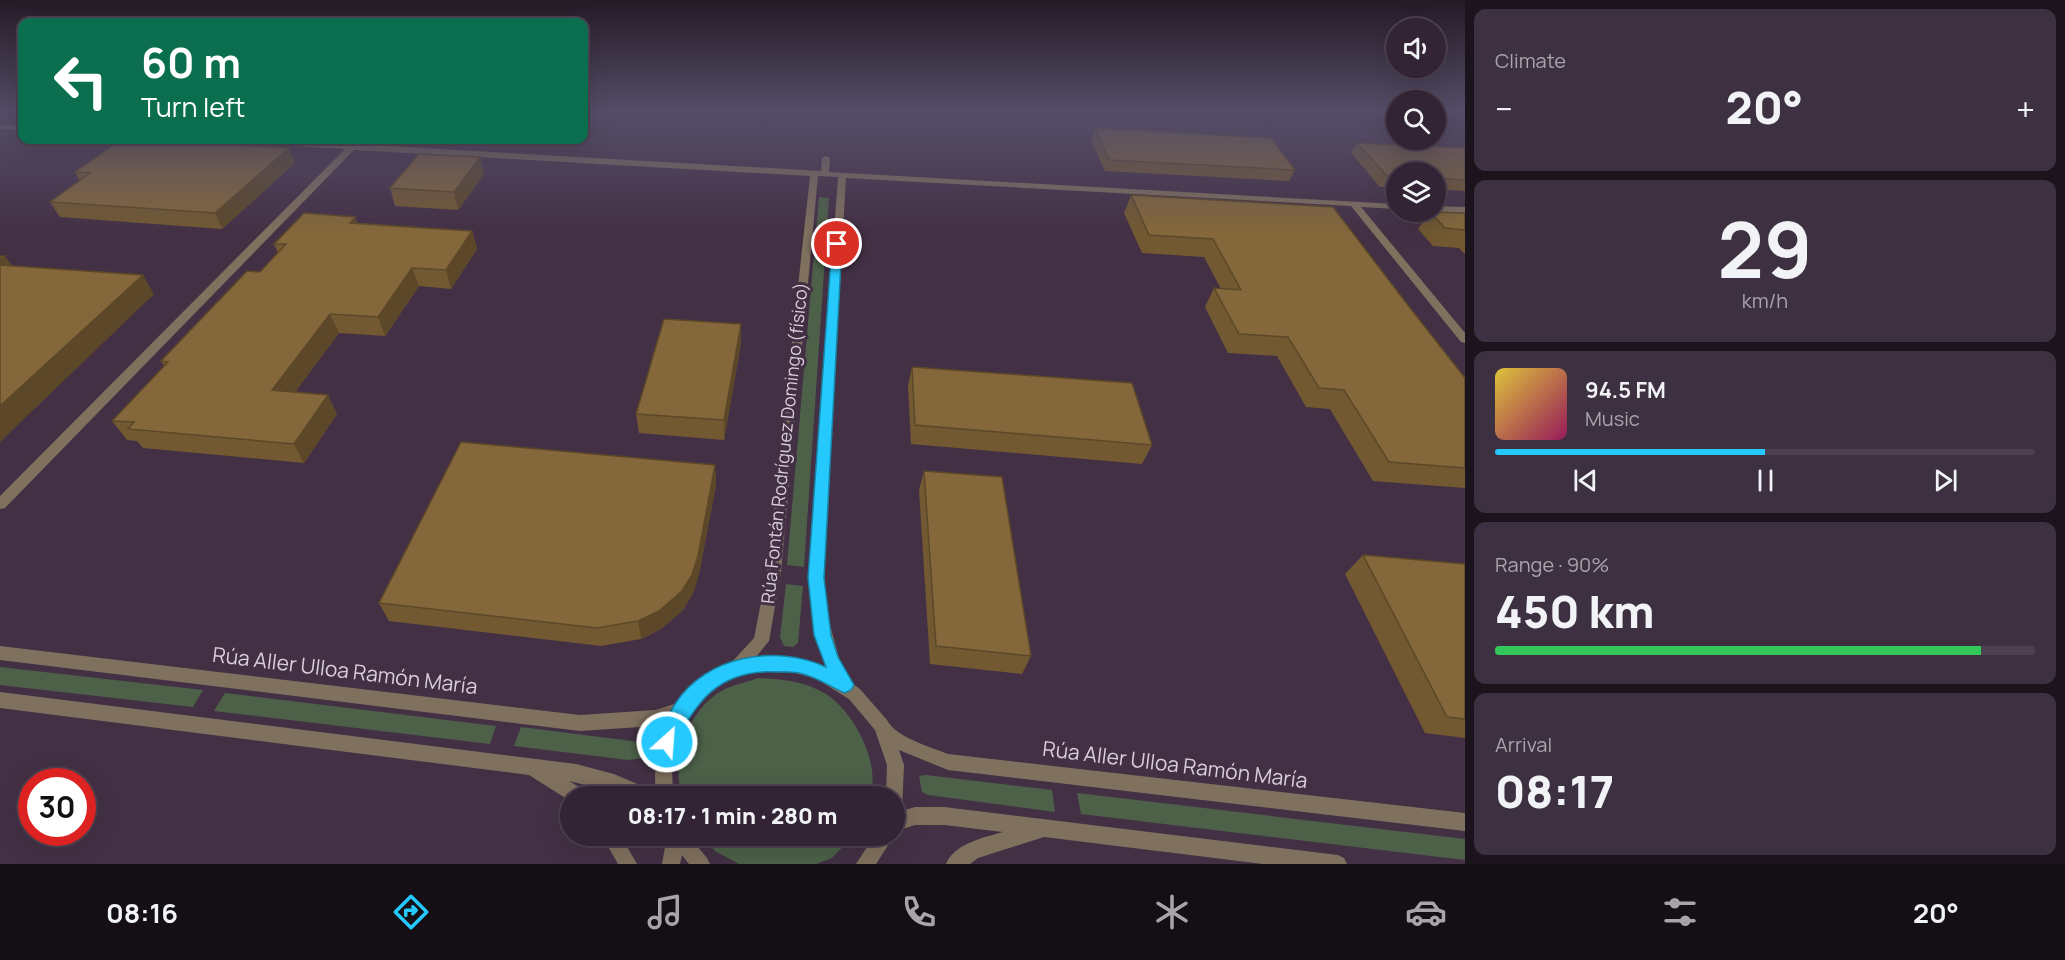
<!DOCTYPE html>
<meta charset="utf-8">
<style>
:root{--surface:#322434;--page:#3d3040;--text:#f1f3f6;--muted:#a8a4ac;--line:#4d414f;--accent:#25c9fe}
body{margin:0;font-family:Manrope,sans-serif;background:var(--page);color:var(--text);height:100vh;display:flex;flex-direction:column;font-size:22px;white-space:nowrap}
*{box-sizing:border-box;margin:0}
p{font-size:20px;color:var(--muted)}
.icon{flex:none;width:33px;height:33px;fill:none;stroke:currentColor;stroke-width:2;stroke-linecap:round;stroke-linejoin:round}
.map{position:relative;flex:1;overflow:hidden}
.drawer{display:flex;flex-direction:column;gap:9px;padding:9px;background:#1c141d;width:600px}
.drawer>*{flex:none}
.guide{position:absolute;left:18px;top:18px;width:570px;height:126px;border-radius:12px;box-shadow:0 6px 24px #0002,0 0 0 2px var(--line);background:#0b6e4f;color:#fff;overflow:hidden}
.buttons{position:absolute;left:1386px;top:18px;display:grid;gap:12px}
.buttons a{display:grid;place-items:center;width:60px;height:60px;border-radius:50%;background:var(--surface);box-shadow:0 6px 24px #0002,0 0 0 2px var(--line);font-size:30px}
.speed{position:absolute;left:18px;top:768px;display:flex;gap:12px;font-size:30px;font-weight:700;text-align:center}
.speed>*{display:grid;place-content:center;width:78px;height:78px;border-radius:50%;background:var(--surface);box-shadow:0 6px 24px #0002,0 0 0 2px var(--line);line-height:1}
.speed .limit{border:9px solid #d22;background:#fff;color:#111}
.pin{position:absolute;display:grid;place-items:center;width:51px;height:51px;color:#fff;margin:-26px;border:3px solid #fff;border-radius:50%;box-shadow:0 2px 6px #0007}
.me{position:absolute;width:66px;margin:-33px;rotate:26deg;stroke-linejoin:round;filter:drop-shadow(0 0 4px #0008)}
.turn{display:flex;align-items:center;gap:21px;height:126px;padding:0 24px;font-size:27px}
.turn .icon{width:78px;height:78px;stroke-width:2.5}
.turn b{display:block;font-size:42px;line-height:51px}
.big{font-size:45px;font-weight:800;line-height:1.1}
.drawer .tile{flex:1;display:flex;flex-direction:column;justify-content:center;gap:9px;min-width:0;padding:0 21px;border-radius:12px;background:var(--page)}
.drawer .dial{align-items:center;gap:0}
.dial b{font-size:78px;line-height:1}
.song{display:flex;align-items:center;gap:18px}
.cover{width:72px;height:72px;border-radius:9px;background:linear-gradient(135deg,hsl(50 70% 55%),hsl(330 70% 35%))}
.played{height:6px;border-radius:3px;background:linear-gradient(90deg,var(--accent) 50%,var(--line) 50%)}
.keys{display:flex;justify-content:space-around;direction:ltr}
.heat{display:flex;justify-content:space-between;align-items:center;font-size:33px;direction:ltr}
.charge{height:9px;border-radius:4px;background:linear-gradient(90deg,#34c759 90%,var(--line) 0)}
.trip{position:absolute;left:560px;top:786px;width:345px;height:60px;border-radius:30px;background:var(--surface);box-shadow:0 6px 24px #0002,0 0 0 2px var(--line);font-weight:800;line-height:60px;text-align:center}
.tab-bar{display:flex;height:96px;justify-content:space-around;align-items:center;background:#140e15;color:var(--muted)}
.tab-bar .icon{width:42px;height:42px}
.tab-bar .active{color:var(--accent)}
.tab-bar b{font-size:27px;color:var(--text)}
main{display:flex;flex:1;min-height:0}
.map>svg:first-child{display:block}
.green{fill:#4c6148}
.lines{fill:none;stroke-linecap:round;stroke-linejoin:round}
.minor{fill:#80705e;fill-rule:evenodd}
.wall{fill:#725932}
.shaded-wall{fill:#5c4829}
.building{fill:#84673a;stroke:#5c4829;stroke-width:1.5}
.route{fill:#25c9fe;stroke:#1883a5;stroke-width:1.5}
.labels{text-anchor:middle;stroke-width:6;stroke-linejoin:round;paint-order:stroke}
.street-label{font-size:18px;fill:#dacedb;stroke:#433045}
.near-street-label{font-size:21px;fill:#dacedb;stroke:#433045}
</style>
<main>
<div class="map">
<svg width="1465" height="864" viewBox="0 0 1465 864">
<rect width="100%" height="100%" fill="#433045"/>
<g class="green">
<polygon points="819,197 829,198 804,567 787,565"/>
<polygon points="786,584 803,586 798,643 793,647 784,646 780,637"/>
<polygon points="0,667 203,690 193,707 0,685"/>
<path d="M758,678C782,679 805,681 826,694C854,712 881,763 870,796H682C670,758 689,706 727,688C737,684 748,682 758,678Z"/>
<polygon points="225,693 496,726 490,744 214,711"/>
<polygon points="521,727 632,741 642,743 645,751 642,758 628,760 514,746"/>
<polygon points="926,775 1052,790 1055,812 928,795 922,792 919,776"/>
<polygon points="1077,793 1465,839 1465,860 1081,814"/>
<polygon points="702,836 853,836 832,858 816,864 739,864 715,851"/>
</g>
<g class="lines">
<g class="minor">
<polygon points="0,125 22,126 22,130 0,129"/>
<path d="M216,140L353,144L821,171L822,158L826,156L830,158L829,172L1396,204V209L1361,207L1465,333V343L1461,342L1351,206L846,178L823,578L829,621L839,658L853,684L860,689L887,720C895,737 931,747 948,754L1465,813V831L948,770L899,750L904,765L902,811L915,807H944L1338,855L1344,858L1347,864H1263L1044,837L978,858L970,864H946C955,843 983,838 1003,832L944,825H915L894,832V796H886L887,765L875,730L849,699L815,678L779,669L742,672L709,690L682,726L677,740L672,767L673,796H657C652,770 657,746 668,721L655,726L580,731L0,660V646L580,715L655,710L681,702L698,679L732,662L754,638L767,572L810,176L354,150L5,508L0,509V496L345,149L219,142ZM818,176L838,177L809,578L816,633L829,670C808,657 780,655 756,657L769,641L781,572Z"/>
<polygon points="1436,206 1465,207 1465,213 1436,212"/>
<polygon points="0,692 576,764 614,774 651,790 654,796 626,796 614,792 569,781 584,790 587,796 570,796 570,801 529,775 0,708"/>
<polygon points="602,836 621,836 637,864 618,864"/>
<polygon points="667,836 689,836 707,858 710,864 689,864 682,855 680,864 662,864"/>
<polygon points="874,836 894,836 876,864 856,864"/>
</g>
</g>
<g class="wall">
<polygon points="1095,128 1295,170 1289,181 1105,171 1091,140"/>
<polygon points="1357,143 1465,148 1465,191 1436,189 1436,172 1396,172 1396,187 1380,187 1351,153"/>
<polygon points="295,163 222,229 60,217 50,202 80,181 75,172"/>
<polygon points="484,174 458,210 395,206 390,188"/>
<polygon points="1131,195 1407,304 1465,378 1465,488 1373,481 1330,409 1306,407 1277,356 1228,353 1205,307 1214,288 1221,289 1204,257 1142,253 1124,213"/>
<polygon points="1430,212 1465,213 1465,254 1459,248 1433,246 1418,229"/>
<polygon points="355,217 357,223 472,231 477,249 451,289 419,286 385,336 339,333 295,392 337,414 304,463 143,448 137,441 127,440 112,421 164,366 161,361 260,272 278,253 274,244"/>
<polygon points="741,324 741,343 724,440 639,433 636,414"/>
<polygon points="912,367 1152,445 1142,464 911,444 908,386"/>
<polygon points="715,465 716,485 699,574 693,593 683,610 661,629 641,639 601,646 389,621 379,603"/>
<polygon points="924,471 1031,656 1022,674 930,664 919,490"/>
<polygon points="1363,555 1465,564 1465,738 1425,733 1345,574"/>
</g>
<g class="shaded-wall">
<polygon points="289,148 295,163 222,229 215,213"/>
<polygon points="480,157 484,174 458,210 454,192"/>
<polygon points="355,217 362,235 350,223"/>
<polygon points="472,231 477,249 451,289 446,270"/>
<polygon points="5,256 19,275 0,272 0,260"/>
<polygon points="412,268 419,286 385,336 378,317"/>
<polygon points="143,275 154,294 0,442 0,406"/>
<polygon points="330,314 339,333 282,409 272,390"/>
<polygon points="741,324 741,343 724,440 724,420"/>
<polygon points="328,395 337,414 304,463 294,444"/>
<polygon points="715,465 716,485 699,574 693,593 683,610 661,629 641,639 638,621"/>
</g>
<g class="building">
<polygon points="1095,128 1271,138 1295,170 1109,160"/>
<polygon points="121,140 128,140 289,148 215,213 50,202 90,173 75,172"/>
<polygon points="1357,143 1465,148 1465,180 1436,178 1436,172 1396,172 1396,176 1387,176"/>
<polygon points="419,154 480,157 454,192 390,188"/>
<polygon points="1131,195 1333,207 1407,304 1465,378 1465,468 1389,462 1344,390 1319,388 1288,337 1239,334 1214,288 1241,290 1213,239 1149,235"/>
<polygon points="1430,212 1465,213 1465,230 1445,228"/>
<polygon points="304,213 355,217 350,223 472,231 446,270 412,268 378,317 330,314 272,390 328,395 294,444 128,429 134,422 112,421 168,362 161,361 247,271 260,272 286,244 274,244"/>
<polygon points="0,256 5,256 0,260"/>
<polygon points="0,265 143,275 0,406"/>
<polygon points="664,319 741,324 724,420 636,414"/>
<polygon points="912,367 1132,383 1152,445 915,425"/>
<polygon points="461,442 715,465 698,556 692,575 682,591 659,611 638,621 597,628 379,603"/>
<polygon points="924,471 1002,477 1031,656 936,646"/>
<polygon points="1363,555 1465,564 1465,719 1447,717"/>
</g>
<linearGradient id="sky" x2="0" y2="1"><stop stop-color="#251a26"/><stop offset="0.48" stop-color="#554e68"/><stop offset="1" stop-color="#554e68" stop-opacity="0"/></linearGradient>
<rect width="1465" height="233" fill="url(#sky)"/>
<path class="route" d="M837,240L842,244L824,578L831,635L838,657L854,685L851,690L845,693C831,687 818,678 803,674C795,671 784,672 776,672C719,669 695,702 673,748L667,751L660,748L657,742C662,729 668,715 675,704C706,655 777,644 826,667L814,635L808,578L832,244Z"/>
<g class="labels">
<g class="street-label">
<text transform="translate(785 443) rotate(-84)" y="6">Rúa Fontán Rodríguez Domingo (físico)</text>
</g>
<g class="near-street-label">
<text transform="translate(345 671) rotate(7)" y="7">Rúa Aller Ulloa Ramón María</text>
<text transform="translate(1175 765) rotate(7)" y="7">Rúa Aller Ulloa Ramón María</text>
</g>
</g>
</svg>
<div class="buttons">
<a><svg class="icon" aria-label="sound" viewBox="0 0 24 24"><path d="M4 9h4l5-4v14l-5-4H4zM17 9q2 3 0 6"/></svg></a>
<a><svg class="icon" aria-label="search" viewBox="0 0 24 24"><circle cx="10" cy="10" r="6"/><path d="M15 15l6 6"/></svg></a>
<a><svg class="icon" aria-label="layers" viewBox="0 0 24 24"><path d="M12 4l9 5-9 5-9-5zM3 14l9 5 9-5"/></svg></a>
</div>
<div class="speed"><div class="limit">30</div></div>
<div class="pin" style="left:837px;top:244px;background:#d93025"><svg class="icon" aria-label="arrive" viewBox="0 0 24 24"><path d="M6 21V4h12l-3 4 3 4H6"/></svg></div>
<svg class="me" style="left:667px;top:742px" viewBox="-20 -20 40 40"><circle r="17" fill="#25c9fe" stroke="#fff" stroke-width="3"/><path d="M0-11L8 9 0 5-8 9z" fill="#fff"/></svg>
<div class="trip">08:17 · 1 min · 280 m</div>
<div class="guide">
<div class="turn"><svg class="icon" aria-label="left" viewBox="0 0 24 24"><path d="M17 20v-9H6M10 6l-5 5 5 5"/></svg><div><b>60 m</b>Turn left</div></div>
</div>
</div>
<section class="drawer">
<div class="tile"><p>Climate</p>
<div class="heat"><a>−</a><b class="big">20°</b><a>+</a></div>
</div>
<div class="tile dial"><b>29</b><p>km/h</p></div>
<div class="tile">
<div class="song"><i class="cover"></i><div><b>94.5 FM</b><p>Music</p></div></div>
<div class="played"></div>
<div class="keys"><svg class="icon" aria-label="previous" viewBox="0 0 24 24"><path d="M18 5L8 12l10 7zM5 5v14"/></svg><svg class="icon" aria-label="pause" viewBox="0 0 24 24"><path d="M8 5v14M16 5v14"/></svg><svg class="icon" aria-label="next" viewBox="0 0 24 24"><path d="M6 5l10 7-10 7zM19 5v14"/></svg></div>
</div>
<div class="tile"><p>Range · 90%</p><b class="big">450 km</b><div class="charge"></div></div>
<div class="tile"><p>Arrival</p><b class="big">08:17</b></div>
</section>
</main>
<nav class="tab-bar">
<b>08:16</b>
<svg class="icon active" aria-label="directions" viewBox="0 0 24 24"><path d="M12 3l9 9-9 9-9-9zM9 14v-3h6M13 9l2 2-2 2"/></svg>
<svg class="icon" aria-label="music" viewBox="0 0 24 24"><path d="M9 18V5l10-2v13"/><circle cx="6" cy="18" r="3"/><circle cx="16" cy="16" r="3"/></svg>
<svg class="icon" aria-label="phone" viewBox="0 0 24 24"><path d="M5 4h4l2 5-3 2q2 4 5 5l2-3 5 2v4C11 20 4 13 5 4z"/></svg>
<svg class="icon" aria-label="climate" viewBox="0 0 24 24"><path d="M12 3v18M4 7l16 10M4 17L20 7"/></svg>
<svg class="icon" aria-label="car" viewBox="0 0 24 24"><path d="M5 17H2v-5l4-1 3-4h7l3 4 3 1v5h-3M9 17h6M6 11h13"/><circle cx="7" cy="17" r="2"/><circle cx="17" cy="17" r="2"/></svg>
<svg class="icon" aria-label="filters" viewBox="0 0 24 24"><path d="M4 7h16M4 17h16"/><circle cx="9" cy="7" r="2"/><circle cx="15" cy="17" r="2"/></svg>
<b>20°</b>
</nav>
